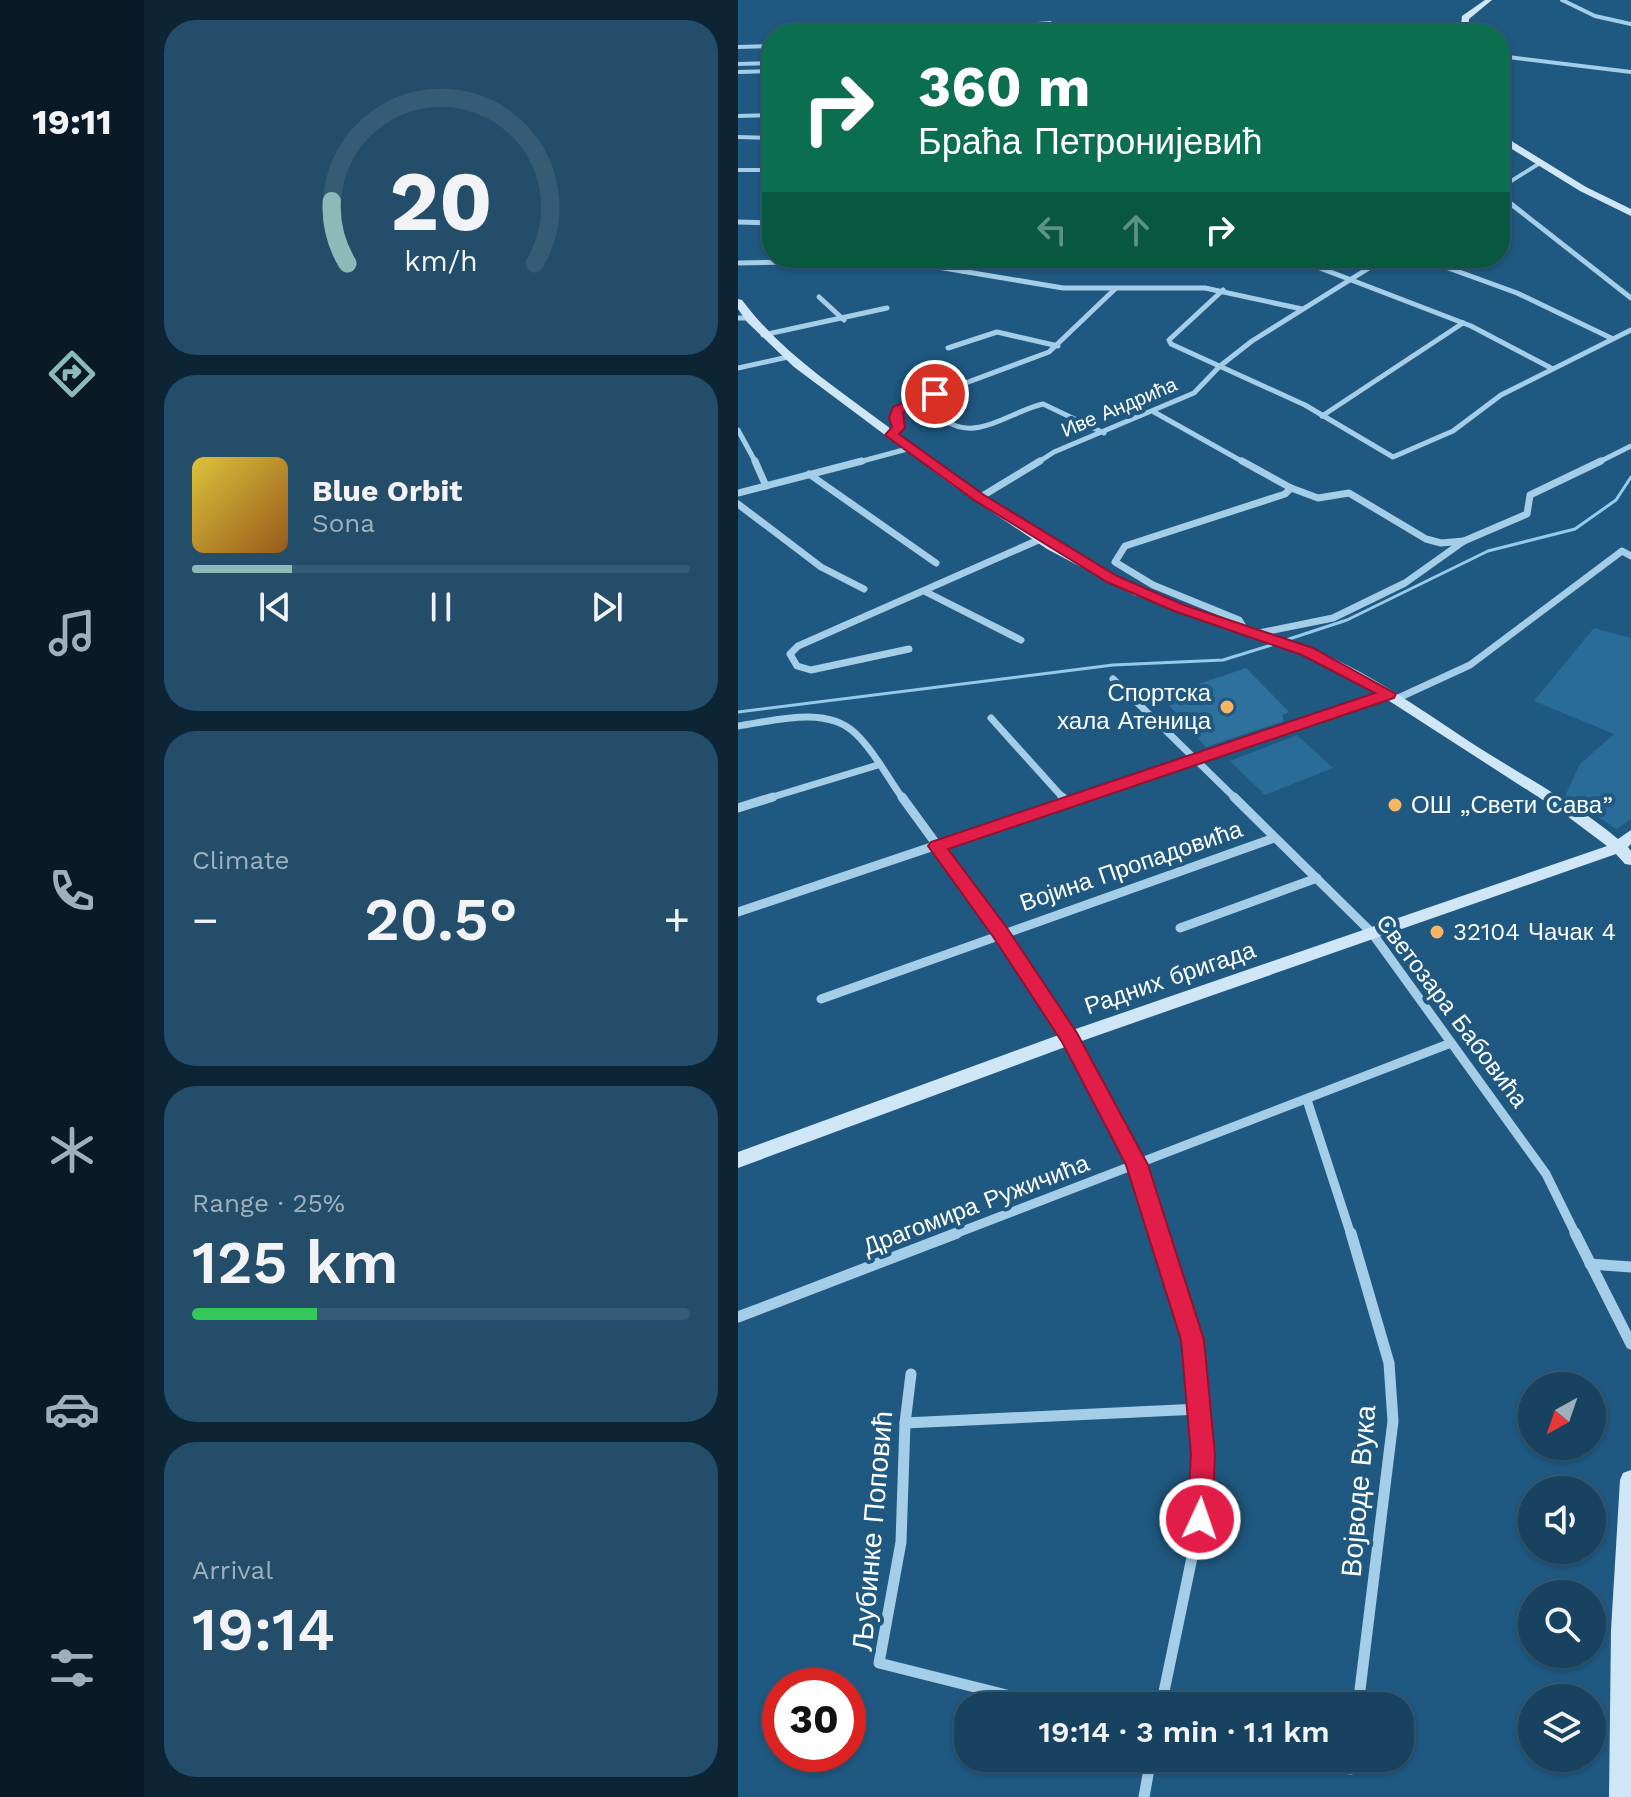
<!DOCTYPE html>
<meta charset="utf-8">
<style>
:root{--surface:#174260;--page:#244d69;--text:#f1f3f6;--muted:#9eb0bd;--line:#365b75;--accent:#8bbbb9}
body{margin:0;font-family:"Work Sans",sans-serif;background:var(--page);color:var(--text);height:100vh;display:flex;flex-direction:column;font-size:30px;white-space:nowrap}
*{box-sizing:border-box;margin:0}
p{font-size:26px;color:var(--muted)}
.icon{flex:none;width:44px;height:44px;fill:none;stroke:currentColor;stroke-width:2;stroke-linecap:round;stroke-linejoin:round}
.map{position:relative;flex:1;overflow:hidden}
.side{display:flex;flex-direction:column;gap:20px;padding:20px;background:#0d2435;width:594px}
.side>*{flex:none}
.guide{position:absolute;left:24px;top:24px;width:748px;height:244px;border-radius:32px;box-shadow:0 2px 6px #0004,0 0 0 2px var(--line);background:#0b6e4f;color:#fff;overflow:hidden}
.needle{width:52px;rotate:220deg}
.fabs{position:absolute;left:780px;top:1372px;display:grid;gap:16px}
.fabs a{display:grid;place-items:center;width:88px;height:88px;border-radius:50%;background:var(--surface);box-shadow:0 2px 6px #0004,0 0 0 2px var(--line);font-size:40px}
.speed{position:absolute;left:24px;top:1668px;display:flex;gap:16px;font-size:40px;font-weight:700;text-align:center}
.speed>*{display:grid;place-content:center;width:104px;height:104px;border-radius:50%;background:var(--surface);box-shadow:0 2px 6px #0004,0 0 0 2px var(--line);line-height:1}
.speed .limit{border:12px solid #d22;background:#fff;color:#111}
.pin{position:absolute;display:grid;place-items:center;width:68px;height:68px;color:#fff;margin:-34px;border:4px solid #fff;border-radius:50%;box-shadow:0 2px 8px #0007}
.me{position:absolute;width:88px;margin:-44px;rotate:3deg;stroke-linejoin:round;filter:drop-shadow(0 0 6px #0008)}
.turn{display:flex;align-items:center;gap:28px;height:168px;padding:0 24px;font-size:36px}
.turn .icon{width:104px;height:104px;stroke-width:2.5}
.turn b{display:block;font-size:56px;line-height:68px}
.lanes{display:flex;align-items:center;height:76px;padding:0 24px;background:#0003;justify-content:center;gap:40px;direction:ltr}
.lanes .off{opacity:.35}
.big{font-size:60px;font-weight:600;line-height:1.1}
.side .tile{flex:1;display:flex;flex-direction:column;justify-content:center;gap:12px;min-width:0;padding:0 28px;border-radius:32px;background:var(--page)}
.side .dial{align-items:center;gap:0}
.dial svg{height:208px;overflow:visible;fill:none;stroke:var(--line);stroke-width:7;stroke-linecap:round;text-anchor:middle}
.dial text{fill:var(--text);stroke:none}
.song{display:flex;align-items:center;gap:24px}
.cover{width:96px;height:96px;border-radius:12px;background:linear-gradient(135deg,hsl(50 70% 55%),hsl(30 70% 35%))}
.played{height:8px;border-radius:4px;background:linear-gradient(90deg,var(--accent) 20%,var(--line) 20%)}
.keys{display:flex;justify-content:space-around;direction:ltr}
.heat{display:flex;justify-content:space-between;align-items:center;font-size:44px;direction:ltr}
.charge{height:12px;border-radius:6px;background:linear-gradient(90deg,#34c759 25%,var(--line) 0)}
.trip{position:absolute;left:216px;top:1692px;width:460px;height:80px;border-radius:32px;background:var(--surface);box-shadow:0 2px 6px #0004,0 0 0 2px var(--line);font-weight:600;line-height:80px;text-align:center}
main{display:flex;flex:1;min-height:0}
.dock{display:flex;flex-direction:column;width:144px;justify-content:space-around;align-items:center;background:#091a26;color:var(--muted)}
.dock .icon{width:56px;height:56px}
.dock .active{color:var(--accent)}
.dock b{font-size:36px;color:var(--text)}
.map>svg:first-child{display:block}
.green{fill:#296c98}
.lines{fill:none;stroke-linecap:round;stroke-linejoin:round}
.stream{stroke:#97cae9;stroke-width:3}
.building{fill:#2f719d}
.street-far4{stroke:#a4cde8;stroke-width:4}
.street-far3{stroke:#a4cde8;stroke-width:5}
.street-far2{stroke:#a4cde8;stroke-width:7}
.street-far1{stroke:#a4cde8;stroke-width:9}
.street{stroke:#a4cde8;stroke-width:11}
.secondary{fill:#cee6f6;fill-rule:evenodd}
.route{fill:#e11d48;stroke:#92132f;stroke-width:2}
.poi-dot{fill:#f6b664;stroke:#1f5880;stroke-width:3}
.labels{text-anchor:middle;stroke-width:8;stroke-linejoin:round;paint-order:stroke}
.far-street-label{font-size:20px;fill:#fff;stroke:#1f5880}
.poi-label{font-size:24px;fill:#fff;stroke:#1f5880;text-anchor:start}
.street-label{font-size:24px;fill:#fff;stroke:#1f5880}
.near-street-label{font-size:28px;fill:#fff;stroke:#1f5880}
</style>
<main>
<nav class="dock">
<b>19:11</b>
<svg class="icon active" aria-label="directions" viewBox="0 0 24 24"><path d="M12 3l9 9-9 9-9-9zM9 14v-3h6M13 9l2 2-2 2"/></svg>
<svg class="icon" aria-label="music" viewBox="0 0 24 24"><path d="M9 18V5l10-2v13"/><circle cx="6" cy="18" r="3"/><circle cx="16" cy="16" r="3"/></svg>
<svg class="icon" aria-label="phone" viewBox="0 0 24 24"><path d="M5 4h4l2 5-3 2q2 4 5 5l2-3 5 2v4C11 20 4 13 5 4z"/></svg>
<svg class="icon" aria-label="climate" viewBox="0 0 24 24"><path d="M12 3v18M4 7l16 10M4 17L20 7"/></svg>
<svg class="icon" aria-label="car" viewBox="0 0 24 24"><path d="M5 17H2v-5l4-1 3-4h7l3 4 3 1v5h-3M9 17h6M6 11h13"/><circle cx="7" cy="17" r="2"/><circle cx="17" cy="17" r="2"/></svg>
<svg class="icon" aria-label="filters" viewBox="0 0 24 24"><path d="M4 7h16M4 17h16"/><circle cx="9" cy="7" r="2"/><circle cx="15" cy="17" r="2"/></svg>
</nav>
<section class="side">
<div class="tile dial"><svg viewBox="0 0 100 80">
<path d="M14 69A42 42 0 1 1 86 69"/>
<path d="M14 69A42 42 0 0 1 8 45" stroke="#8bbbb9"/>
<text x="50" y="56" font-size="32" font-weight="700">20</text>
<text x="50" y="72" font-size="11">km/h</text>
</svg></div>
<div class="tile">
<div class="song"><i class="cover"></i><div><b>Blue Orbit</b><p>Sona</p></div></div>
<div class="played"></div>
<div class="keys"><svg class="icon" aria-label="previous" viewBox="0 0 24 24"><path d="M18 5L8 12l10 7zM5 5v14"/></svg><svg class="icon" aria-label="pause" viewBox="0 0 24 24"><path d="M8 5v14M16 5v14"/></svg><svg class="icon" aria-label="next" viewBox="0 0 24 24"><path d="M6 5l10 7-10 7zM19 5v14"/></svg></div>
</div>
<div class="tile"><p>Climate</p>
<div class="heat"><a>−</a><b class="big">20.5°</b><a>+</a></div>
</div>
<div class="tile"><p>Range · 25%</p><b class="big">125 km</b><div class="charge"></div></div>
<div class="tile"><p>Arrival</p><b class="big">19:14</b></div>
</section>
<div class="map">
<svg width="893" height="1797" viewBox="0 0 893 1797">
<rect width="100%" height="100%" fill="#1f5880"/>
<g class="green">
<polygon points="856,628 893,638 893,819 879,829 827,796 842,764 876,734 796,701"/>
<polygon points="559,735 595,768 527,795 492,761"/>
</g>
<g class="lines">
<g class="stream">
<polyline points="548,640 609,620 750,551 837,529 878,500 893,477"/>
<polyline points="0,712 375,665 485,660 540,643"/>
</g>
</g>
<polygon class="building" points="508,668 551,712 544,715 546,721 468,747 427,701 434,693"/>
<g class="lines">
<g class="street-far4">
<polyline points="824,0 857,16 893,24"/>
<polyline points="385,29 386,34"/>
<polyline points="176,34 312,23"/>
<polyline points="263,34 331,29"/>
<polyline points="0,47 34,46"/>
<polyline points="762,56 893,72"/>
<polyline points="0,64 34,63"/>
<polyline points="0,72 34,71"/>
<polyline points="0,116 34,115"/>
<polyline points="0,137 34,138"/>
<polyline points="0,170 34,170"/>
<polyline points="762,188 802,163"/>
<polyline points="762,196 770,202"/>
</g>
<g class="street-far3">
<polyline points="768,200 893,298"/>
<polyline points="0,222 34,223"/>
<polyline points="556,258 733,326 813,368"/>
<polyline points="683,258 779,293 873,338"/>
<polyline points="0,263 158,260 325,288 467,288 564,309"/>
<polyline points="225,271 239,258"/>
<polyline points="485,290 431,340 433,344 567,405 655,457 715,431 763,395 893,330"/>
<polyline points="81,297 106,320"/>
<polyline points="0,318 10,318"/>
<polyline points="25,335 149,308"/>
<polyline points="210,348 259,332 320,346"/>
<polyline points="0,368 50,357"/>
<polyline points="416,412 507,463"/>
<polyline points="584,416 725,323"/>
<path d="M208,421C240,442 273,411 305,404L366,433"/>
<polyline points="0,430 18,463"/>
<polyline points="154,435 160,428 157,413 163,407 311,352 377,289"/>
<polyline points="117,463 173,448"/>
<polyline points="299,463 316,452 456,393 482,366 514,341 647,258"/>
<polyline points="859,463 893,446"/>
</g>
<g class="street-far2">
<polyline points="17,461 28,486"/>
<polyline points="504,461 553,488 580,498 611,493 688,539 703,543 726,541"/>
<polyline points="71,474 198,563"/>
<polyline points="0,493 124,461"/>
<polyline points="241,498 302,461"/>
<polyline points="0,504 83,567 126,589"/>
<polyline points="188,592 283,640"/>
<polyline points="506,628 501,620 415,585 377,562 387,546 547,494 553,488"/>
<polyline points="521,633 595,618 667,583 726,541 789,514 792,495 863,461"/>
<polyline points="171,649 73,670 59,666 52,654 60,646 305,538"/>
<polyline points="375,679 498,799"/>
<polyline points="658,699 732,665 884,551 893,556"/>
<polyline points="253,718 326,799"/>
<path d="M0,726C35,721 88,705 117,733C136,751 150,778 165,799"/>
<polyline points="28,799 140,765"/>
<polyline points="336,799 650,694"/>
</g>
<g class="street-far1">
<polyline points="164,797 263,933 362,1091 399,1165 422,1235"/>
<polyline points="324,797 330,804"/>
<polyline points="496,797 634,933 808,1174 838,1235"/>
<polyline points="0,808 35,797"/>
<polyline points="0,912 342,797"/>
<polyline points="442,928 579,878"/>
<polyline points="83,999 536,838"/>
<polyline points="569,1100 613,1235"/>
<polyline points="214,1235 713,1043"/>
</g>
<g class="street">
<polyline points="421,1233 454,1340 465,1455 462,1519 423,1706"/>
<polyline points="613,1233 651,1363 655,1421 620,1706"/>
<polyline points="837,1233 893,1344"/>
<polyline points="852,1264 893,1267"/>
<polyline points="0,1317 219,1233"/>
<polyline points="173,1374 167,1423 163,1542 141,1663 312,1706"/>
<polyline points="167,1423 461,1409"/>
<polyline points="555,1758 613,1769 614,1758"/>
<polyline points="406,1797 413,1758"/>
</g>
<g class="secondary">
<polygon points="747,0 754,0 731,19 730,34 722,34 724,16"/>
<polygon points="762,125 775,142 848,187 893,209 893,216 842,191 769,146 762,134"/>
<path d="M0,299L4,300C42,351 94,385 145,423C220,479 297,538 383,579C445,609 513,623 577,650C636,675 689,714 743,749C789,778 838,804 880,839L893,830V844L890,847L893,851V865L887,864L878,854L338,1043L0,1168V1152L326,1033L869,846L825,813L642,695L595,668L546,647L396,595L309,549L214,485L56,367L9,322L0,309Z"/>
<polygon points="893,1470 893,1797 871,1797 873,1630 882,1480 885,1473"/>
</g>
</g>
<polygon class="route" points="193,392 204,394 165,412 167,428 161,434 246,495 379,576 446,605 575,648 658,694 656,698 210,849 269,928 339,1033 410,1165 466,1340 477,1455 474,1519 471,1528 462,1531 453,1528 449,1519 453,1455 443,1340 388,1165 324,1042 256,938 190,846 193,842 637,693 564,655 436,611 369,582 236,500 147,435 154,427 151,418 155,407"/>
<g class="poi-dot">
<circle cx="489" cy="707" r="8"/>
<circle cx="657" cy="805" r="8"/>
<circle cx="699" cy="932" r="8"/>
</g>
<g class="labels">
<g class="far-street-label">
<text transform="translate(381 407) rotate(-23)" y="7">Иве Андрића</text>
</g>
<g class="poi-label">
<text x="473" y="701" text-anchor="end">Спортска<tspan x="473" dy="28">хала Атеница</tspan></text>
<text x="673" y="813">ОШ „Свети Сава”</text>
<text x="715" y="940">32104 Чачак 4</text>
</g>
<g class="street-label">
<text transform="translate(393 866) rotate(-19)" y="8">Војина Пропадовића</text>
<text transform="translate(432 978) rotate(-19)" y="8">Радних бригада</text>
<text transform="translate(714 1011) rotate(53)" y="8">Светозара Бабовића</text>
<text transform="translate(238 1205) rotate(-21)" y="8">Драгомира Ружичића</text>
</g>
<g class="near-street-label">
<text transform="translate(620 1491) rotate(-85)" y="10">Војводе Вука</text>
<text transform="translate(134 1531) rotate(-85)" y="10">Љубинке Поповић</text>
</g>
</g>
</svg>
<div class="fabs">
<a><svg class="needle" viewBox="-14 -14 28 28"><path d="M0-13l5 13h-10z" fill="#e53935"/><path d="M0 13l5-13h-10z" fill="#9eb0bd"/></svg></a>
<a><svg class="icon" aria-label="sound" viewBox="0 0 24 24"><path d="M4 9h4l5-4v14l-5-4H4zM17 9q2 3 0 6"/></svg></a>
<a><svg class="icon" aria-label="search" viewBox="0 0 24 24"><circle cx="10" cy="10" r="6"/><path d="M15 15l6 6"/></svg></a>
<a><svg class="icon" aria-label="layers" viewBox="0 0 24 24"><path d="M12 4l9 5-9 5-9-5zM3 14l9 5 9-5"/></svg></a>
</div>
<div class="speed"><div class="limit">30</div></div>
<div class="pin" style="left:197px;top:394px;background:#d93025"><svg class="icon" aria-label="arrive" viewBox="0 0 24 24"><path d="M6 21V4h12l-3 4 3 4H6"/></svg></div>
<svg class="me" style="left:462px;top:1519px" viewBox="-20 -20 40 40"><circle r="17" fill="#e11d48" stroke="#fff" stroke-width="3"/><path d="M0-11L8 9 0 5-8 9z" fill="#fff"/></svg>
<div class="trip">19:14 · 3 min · 1.1 km</div>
<div class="guide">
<div class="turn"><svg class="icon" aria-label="right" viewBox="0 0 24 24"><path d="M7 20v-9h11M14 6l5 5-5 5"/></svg><div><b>360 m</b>Браћа Петронијевић</div></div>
<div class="lanes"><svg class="icon off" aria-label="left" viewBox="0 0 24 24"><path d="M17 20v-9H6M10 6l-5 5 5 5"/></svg><svg class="icon off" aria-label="ahead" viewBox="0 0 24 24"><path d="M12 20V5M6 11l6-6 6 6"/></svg><svg class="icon" aria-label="right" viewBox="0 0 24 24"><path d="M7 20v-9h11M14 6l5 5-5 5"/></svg></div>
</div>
</div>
</main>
